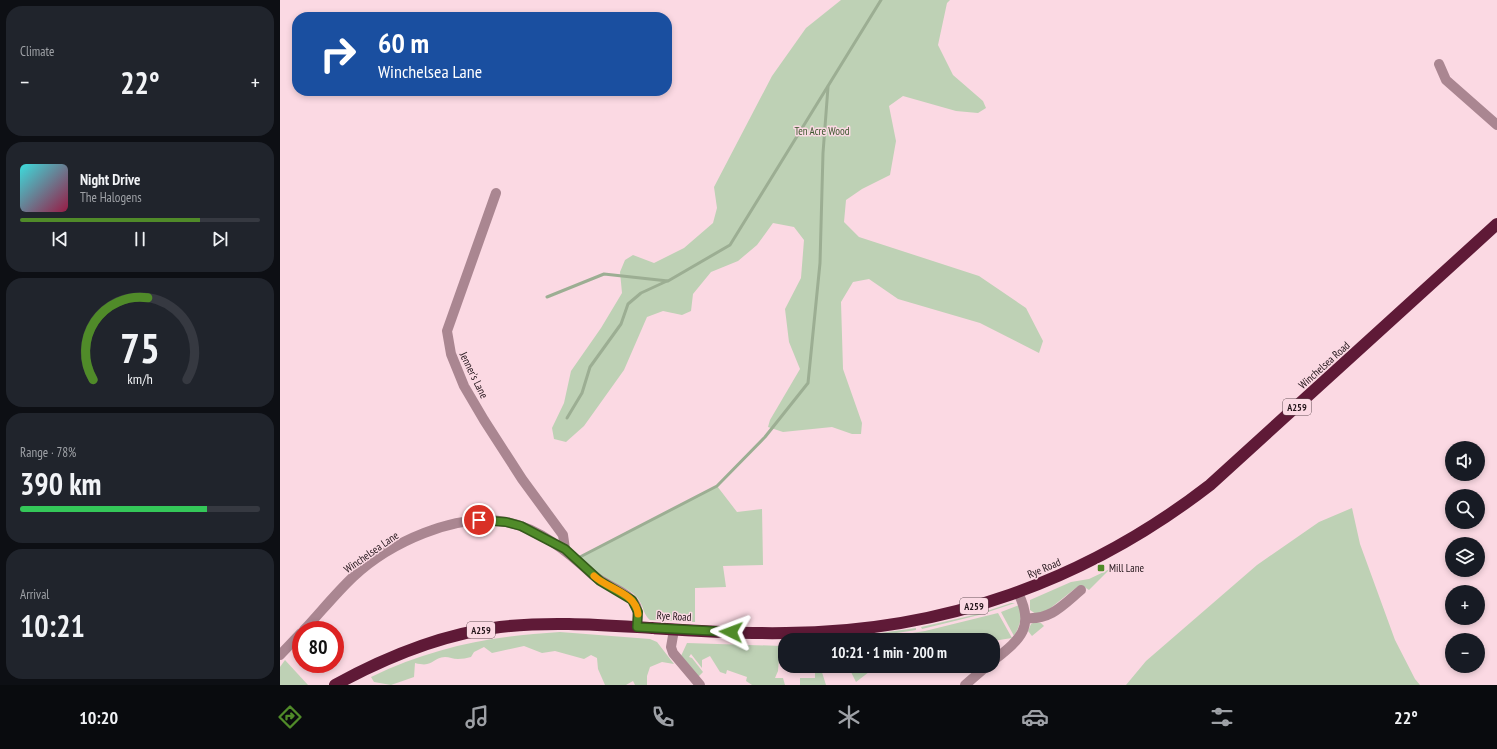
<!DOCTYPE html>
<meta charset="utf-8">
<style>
:root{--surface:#171b24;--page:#20242c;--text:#f1f3f6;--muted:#9ea1a6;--line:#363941;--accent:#508b29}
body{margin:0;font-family:"PT Sans Narrow",sans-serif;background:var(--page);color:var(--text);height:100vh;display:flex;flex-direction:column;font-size:15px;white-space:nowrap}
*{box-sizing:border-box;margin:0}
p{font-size:13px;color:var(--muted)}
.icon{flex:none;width:22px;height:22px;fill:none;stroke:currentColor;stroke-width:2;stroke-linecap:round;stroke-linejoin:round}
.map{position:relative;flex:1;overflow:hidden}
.panel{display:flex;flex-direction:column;gap:6px;padding:6px;background:#0d0f14;width:280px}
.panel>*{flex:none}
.hud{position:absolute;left:12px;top:12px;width:380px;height:84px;border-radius:16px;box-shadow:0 2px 6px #0003;background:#1a4fa0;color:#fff;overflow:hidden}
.fabs{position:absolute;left:1165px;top:441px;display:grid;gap:8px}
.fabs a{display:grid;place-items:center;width:40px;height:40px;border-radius:50%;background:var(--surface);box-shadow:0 2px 6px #0003;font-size:20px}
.speed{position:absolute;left:12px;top:621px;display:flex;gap:8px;font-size:20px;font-weight:700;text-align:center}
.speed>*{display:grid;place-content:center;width:52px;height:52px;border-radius:50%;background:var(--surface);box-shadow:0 2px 6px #0003;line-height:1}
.speed .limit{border:6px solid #d22;background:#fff;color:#111}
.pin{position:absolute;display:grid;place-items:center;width:34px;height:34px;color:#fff;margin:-17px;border:2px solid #fff;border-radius:50%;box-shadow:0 1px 4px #0007}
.me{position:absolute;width:44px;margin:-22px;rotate:273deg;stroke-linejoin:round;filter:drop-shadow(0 0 3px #0008)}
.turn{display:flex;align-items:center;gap:14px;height:84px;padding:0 20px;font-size:18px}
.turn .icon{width:52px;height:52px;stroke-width:2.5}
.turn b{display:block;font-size:28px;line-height:34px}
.big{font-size:30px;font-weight:700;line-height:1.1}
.panel .card{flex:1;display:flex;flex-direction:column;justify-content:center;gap:6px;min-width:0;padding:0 14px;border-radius:16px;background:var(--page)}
.panel .dial{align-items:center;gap:0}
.dial svg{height:104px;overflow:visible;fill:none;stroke:var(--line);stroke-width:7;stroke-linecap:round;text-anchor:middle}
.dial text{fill:var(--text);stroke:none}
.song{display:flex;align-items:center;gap:12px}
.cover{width:48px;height:48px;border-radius:6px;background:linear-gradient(135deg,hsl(180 70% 55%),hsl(340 70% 35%))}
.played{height:4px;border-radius:2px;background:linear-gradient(90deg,var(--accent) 75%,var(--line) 75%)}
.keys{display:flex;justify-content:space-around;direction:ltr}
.heat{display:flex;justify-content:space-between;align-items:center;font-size:22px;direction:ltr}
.charge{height:6px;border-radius:3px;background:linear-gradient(90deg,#34c759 78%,var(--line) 0)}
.trip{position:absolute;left:498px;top:633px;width:222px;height:40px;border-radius:16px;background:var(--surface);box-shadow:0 2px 6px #0003;font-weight:700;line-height:40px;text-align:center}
.menu{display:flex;height:64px;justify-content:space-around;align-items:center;background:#090b0e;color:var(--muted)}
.menu .icon{width:28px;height:28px}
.menu .current{color:var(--accent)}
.menu b{font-size:18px;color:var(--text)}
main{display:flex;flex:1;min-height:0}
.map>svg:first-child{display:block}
.green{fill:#bed1b5}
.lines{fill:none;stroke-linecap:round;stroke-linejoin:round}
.stream{stroke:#9cae93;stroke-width:3}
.minor{stroke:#aa8691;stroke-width:10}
.highway{stroke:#5f1a37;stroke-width:12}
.route-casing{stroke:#345a1b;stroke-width:10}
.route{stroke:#508b29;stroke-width:7}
.slow{stroke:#f59e0b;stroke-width:7}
.poi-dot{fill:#508b29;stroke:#fbd9e3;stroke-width:1.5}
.labels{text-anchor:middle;stroke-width:3;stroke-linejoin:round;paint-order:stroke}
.shield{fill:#fbd9e3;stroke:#645056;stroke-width:1}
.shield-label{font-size:10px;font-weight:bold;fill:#23151a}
.park-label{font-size:11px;fill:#3a552b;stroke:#fbd9e3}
.street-label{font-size:11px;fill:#23151a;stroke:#fbd9e3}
.poi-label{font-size:11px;fill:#23151a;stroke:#fbd9e3;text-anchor:start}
</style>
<main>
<section class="panel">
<div class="card"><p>Climate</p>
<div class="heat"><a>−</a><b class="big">22°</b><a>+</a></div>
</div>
<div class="card">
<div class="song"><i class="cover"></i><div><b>Night Drive</b><p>The Halogens</p></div></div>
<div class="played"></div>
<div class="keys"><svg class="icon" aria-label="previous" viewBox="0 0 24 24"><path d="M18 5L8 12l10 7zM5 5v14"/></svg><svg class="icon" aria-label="pause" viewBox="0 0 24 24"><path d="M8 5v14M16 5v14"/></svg><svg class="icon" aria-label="next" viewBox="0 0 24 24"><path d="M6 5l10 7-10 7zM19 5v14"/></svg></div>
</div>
<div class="card dial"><svg viewBox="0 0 100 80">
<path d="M14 69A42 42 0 1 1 86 69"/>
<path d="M14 69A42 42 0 0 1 56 6" stroke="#508b29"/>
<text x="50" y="56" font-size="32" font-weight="700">75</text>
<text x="50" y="72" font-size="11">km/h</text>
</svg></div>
<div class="card"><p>Range · 78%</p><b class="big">390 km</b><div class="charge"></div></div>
<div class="card"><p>Arrival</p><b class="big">10:21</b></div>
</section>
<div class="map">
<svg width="1217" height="685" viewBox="0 0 1217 685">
<rect width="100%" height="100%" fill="#fbd9e3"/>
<g class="green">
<polygon points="561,0 670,0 667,3 658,45 673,75 703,101 706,108 698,113 676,111 623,96 609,106 616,141 610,175 582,189 566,200 564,222 579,237 699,276 746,308 763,341 759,353 700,323 618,299 589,279 573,282 561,302 563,369 582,423 581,434 572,434 552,427 503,432 488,427 490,420 520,369 509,342 505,309 521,278 524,240 514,227 493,223 477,245 458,261 431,272 413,294 411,311 402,315 383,311 367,317 344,370 304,426 286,442 274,439 272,428 284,403 291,371 321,328 342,293 340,272 345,260 353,255 374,263 404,248 433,223 437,208 434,187 492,76 526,28"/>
<path d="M437,486L457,512L482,509L483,565L443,566L446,587L415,588V622L370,620C361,612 365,602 351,592C345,587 335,586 328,581C318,575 308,566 298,558Z"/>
<polygon points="1072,508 1080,544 1115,640 1135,679 1140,685 846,685 866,661 977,565 1039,522"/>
<polygon points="830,569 809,590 803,586 797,587 768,610 756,614 750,610 750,600 791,582 809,579"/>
<polygon points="731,603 735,603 699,615 642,629 641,627 698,614"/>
<path d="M739,605C744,614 739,628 734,636L721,612Z"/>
<polygon points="718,613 732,638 713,641 588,640 645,631"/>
<polygon points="755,622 761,623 764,626 752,636 748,631 751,624"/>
<polygon points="636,628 636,630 584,638 550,640"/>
<path d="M280,632L370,639L377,642L394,664L382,662L370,667L367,676V685H355L353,681L346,685H325L318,669L317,658L311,655L304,659L275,651L262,653L244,646L212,653L204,647L194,652L191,657C187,658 182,659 178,659C173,659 169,657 165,657C151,658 154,668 135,663L134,677L111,685L94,682L91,677C153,647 212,636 280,632Z"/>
<polygon points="407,643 502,646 500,647 498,671 495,678 503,678 505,685 472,685 466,681 467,677 447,670 446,674 440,672 430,656 422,660 422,668 411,654 409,657 412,658 423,672 418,677 401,656"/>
<polygon points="5,660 28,685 0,685 0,667"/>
<polygon points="535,666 540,666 546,685 520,685 520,678 535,678"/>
<polygon points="568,666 585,666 589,672 576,682"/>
</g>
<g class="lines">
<g class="stream">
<polyline points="267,297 324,274 388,281 450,245 601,0"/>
<polyline points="287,418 302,393 310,367 341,324 348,304 361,293 387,281"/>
<polyline points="298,558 437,486 485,437 528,383 540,263 543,153 548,87"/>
</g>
<g class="minor">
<polyline points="1159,64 1166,80 1217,125"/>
<polyline points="216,193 167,331 171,354 184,386 204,420 242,479 283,535 285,549"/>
<path d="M746,618C771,620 783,605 801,590"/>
<path d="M24,630C40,613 56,593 73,577C109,543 176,512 226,522C259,528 288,552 313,575C324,585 351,593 356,606C359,613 357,621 357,627"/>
<polyline points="394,630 391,647 393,653 420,685"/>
<polyline points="0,655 21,633"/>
<path d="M713,661C739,640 756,628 738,593"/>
<polyline points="685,685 707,666"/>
</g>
<path class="highway" d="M55,685C106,657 162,634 220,627C271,621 321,625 372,628C417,631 461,634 506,633C663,632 806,581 930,485L1217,224"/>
</g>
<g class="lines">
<defs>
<polyline id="route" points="199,520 226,522 241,526 285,549 320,581 352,600 358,612 357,627 451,632"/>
</defs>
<use href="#route" class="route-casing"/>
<use href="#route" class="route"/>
<path class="slow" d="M314,576C328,589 356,593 358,614"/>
</g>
<rect class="poi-dot" x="817" y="564" width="8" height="8" rx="2"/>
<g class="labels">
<g class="shield">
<rect x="1003" y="399" width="28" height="16" rx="3"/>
<rect x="680" y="598" width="28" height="16" rx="3"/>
<rect x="187" y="622" width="28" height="16" rx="3"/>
</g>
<g class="shield-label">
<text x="1017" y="411">A259</text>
<text x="694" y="610">A259</text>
<text x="201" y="634">A259</text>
</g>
<g class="park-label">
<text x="542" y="135">Ten Acre Wood</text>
</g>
<g class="street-label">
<text transform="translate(1044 365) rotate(-42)" y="4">Winchelsea Road</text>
<text transform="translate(194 375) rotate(64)" y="4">Jenner's Lane</text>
<text transform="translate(91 552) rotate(-35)" y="4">Winchelsea Lane</text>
<text transform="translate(764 568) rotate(-23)" y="4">Rye Road</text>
<text transform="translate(394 616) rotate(3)" y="4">Rye Road</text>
</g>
<g class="poi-label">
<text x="829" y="572">Mill Lane</text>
</g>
</g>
</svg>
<div class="fabs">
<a><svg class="icon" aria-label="sound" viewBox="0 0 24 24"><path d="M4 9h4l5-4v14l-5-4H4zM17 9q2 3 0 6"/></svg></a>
<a><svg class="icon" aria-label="search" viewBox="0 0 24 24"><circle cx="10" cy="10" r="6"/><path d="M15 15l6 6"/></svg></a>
<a><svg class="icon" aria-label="layers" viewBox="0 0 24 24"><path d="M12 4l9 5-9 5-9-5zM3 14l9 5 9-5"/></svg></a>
<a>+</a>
<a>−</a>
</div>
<div class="speed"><div class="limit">80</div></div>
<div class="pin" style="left:199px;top:520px;background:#d93025"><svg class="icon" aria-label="arrive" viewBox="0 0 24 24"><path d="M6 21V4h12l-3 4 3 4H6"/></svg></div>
<svg class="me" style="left:451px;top:632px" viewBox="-20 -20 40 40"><path d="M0-17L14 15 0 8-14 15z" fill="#508b29" stroke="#fff" stroke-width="4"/></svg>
<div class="trip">10:21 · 1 min · 200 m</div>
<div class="hud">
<div class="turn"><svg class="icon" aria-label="right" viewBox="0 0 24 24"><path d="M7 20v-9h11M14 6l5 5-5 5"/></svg><div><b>60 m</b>Winchelsea Lane</div></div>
</div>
</div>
</main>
<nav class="menu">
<b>10:20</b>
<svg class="icon current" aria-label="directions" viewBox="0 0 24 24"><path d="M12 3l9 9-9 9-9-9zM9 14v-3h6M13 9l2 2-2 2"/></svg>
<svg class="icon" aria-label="music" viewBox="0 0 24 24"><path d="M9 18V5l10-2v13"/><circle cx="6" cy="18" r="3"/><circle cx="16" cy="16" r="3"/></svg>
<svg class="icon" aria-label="phone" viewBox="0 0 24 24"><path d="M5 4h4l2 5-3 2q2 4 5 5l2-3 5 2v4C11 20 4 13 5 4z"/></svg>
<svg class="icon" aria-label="climate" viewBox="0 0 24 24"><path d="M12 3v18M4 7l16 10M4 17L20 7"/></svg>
<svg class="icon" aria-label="car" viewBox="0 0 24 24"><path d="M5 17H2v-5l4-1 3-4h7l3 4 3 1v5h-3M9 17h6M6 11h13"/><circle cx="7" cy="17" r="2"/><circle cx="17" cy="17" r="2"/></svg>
<svg class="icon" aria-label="filters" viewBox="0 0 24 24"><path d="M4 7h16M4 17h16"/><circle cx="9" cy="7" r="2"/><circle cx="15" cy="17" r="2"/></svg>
<b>22°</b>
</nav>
